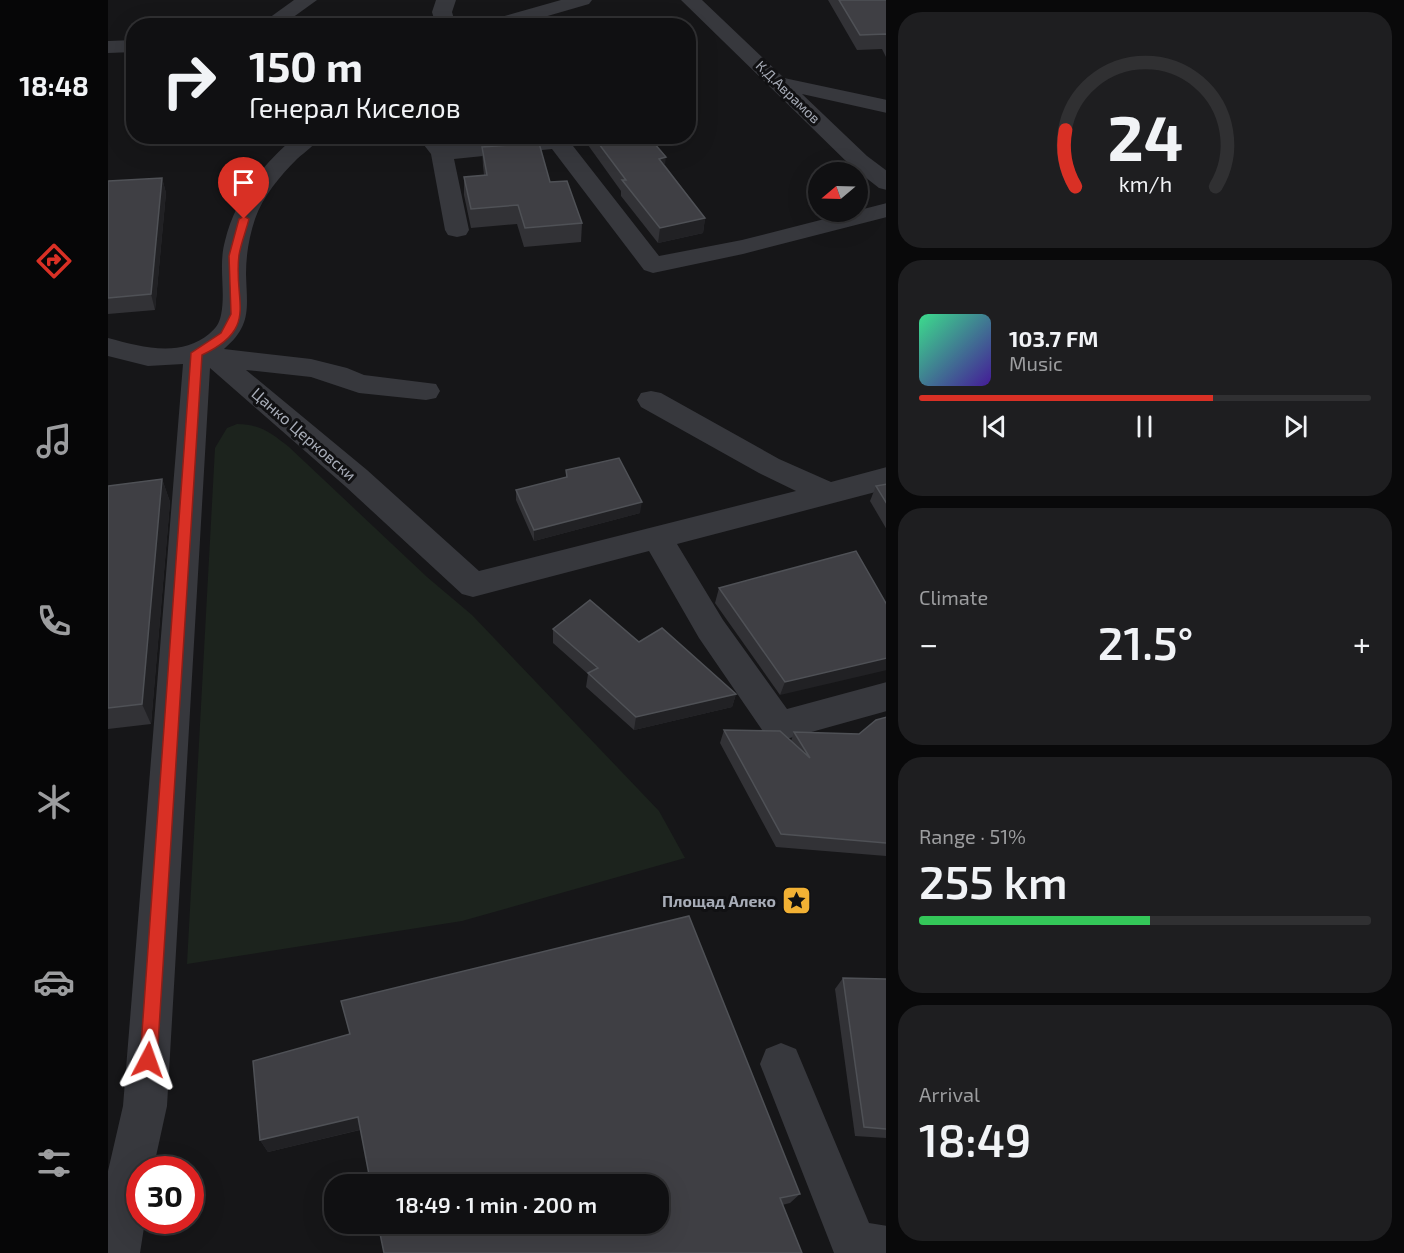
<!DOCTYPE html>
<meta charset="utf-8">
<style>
:root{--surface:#101012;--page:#1e1e20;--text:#f1f3f6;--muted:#9c9d9f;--line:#303032;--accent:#d93025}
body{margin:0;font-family:"Exo 2",sans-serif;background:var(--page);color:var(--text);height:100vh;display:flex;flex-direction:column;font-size:22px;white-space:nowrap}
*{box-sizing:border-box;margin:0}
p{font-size:20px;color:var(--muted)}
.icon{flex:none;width:33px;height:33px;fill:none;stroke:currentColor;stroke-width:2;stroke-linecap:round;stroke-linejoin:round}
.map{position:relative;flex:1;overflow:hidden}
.side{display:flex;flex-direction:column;gap:12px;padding:12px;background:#09090a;width:518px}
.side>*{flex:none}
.top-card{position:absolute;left:18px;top:18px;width:570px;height:126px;border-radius:24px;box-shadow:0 6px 24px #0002,0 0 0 2px var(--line);background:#101012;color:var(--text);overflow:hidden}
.needle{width:39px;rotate:251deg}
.tools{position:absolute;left:700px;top:162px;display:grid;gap:12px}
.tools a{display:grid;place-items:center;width:60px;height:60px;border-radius:50%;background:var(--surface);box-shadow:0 6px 24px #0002,0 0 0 2px var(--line);font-size:30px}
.speed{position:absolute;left:18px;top:1156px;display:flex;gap:12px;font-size:30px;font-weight:700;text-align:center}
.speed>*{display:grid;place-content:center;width:78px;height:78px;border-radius:50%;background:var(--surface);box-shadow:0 6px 24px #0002,0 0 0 2px var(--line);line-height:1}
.speed .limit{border:9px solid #d22;background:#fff;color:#111}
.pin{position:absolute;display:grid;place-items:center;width:51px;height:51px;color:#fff;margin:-62px -26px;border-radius:50% 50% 50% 0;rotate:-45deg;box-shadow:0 0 6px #0007}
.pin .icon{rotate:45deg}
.me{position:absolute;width:66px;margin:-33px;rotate:4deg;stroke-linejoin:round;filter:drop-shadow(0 0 4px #0008)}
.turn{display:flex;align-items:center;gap:21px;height:126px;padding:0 24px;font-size:27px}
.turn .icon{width:78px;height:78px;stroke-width:2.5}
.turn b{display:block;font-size:42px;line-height:51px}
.big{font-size:45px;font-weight:600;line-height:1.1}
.side .widget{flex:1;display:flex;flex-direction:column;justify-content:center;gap:9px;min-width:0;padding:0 21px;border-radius:24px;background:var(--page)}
.side .dial{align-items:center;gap:0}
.dial svg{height:156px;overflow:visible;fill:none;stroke:var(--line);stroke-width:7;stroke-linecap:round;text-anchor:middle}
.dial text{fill:var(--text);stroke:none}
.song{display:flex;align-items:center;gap:18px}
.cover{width:72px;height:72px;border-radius:9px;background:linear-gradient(135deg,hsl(150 70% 55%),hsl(260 70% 35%))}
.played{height:6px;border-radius:3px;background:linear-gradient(90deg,var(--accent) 65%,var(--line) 65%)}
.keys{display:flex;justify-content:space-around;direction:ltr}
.heat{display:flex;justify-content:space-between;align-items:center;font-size:33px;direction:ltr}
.charge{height:9px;border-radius:4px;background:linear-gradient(90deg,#34c759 51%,var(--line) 0)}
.trip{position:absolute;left:216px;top:1174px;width:345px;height:60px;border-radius:24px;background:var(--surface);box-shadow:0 6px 24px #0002,0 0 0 2px var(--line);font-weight:600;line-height:60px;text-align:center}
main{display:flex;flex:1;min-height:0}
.menu{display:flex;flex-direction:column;width:108px;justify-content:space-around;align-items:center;background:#060607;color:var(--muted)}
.menu .icon{width:42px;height:42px}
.menu .current{color:var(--accent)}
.menu b{font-size:27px;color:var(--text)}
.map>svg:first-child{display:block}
.green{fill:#1c231d}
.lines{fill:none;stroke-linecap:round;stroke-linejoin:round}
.minor{fill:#37383d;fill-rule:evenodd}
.wall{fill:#323236}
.shaded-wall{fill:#212124}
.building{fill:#3f3f44;stroke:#4f5156;stroke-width:1.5}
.route{fill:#d93025;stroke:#8d1f18;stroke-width:1.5}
.labels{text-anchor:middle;stroke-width:6;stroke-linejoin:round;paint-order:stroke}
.far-street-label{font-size:14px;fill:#a8adb8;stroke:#111113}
.street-label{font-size:16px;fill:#a8adb8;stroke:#111113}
.poi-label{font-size:16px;font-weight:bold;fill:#a8adb8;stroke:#111113;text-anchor:end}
</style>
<main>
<nav class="menu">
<b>18:48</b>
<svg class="icon current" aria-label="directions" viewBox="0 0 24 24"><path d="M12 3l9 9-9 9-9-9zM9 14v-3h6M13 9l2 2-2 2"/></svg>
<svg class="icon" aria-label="music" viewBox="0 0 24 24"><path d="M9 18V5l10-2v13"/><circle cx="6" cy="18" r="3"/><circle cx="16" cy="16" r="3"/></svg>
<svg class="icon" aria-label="phone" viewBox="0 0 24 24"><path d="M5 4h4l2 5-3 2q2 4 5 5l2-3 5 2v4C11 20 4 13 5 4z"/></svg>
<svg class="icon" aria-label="climate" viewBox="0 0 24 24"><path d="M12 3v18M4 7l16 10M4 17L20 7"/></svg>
<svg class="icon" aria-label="car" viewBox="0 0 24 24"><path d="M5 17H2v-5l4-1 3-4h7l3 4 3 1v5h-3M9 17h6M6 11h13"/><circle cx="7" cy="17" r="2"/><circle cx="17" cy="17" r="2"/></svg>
<svg class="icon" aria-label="filters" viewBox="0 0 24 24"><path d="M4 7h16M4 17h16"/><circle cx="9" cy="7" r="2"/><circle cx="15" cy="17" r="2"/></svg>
</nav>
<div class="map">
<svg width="779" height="1253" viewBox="0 0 779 1253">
<rect width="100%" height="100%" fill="#161618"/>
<path class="green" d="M129,424C152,424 163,433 181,447L319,577L364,615L551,811L577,858L354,921L79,964L107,448L119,428Z"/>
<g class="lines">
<g class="minor">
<polygon points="186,0 209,0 173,26 150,26"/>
<polygon points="328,0 348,0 344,12 348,26 328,26 324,12"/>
<polygon points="453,0 484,0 481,4 405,26 373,26 375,22"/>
<polygon points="573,0 594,0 676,78 779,100 779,113 694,94 759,156 779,171 779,190 771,188 743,166"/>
<polygon points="26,40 26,52 0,53 0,41"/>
<path d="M188,136H213C207,145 197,152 189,159C172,176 155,196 147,219C141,237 138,255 138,274C139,308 144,325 116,349L203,359L239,368L256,375L328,384L332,391L328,398L318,400L251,393L203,377L138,370L259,470L371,571L688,491L651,473L533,407L529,400L533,393L543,391L553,393L671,459L723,482L779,467V489L569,544L615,620L679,709L779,682V711L671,741L659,737L591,638L541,551L365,597L354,594L237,486L102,368L59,1106L45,1170H32V1221H37L32,1253H0V1171L15,1106L75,364L40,366L0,356V338C33,347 72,358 101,334C108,328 111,324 113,315C118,291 110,266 117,241C127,199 155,164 188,136Z"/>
<polygon points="309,136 332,136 340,146 437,136 458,137 551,256 634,240 779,203 779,217 635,254 545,273 536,270 444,149 346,159 361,230 358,235 349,237 340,235 337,230 323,154"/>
<polygon points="673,1043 688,1049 761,1223 779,1226 779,1253 726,1253 652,1064 658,1049"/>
</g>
</g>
<g class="wall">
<polygon points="720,0 779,0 779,59 774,49 749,50"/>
<polygon points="480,136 540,136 557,165 597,218 595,233 550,243 513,196 513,191 480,145"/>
<polygon points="374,147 442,182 474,223 473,242 416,247 409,224 363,228 356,195 356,177 376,175 375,166"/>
<polygon points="54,178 58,193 47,310 0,314 0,181"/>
<polygon points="458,470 532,513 426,541 408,500 408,490 458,477"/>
<polygon points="54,479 62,502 43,724 0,729 0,486"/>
<polygon points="779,484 779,530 762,501 768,486"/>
<polygon points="611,588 779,605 672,695 607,603"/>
<polygon points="445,629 531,642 628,694 624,707 526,730 478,687 480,674 445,643"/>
<polygon points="779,717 779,856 668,847 612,743 616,730 683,741 686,732 751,734"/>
<polygon points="735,978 779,979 779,1138 747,1136 727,989"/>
<polygon points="145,1061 692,1194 682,1203 674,1205 252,1130 160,1152 152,1140"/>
</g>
<g class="shaded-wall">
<polygon points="558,157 556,172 551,159"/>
<polygon points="54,178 58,193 47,310 43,294"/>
<polygon points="597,218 595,233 550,243 552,228"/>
<polygon points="54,479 62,502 43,724 34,704"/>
<polygon points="534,502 532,513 426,541 426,530"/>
<polygon points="779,658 779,670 672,695 677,682"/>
<polygon points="628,694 624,707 526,730 528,717"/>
<polygon points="250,1117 255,1129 160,1152 152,1140"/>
</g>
<g class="building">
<polygon points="731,0 779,0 779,35 778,34 752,35"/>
<polygon points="485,136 540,136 558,157 551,159 597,218 552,228 514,180 518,180"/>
<polygon points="431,143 442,182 459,181 474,223 417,228 410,205 363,209 356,177 379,175 374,147"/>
<polygon points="54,178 43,294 0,298 0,181"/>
<polygon points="511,458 534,502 426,530 408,490 459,477 458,470"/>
<polygon points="54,479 34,704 0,708 0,486"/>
<polygon points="779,484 779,504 768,486"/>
<polygon points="748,551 779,605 779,658 677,682 611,588"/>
<polygon points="482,600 531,642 554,628 628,694 528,717 480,673 490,668 445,629"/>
<polygon points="779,717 779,843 673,834 616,730 672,731 702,758 686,732 751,734 768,720"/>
<polygon points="581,916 692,1194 672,1198 694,1253 276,1253 270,1224 550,1224 550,1185 263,1185 250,1117 152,1140 145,1061 242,1034 233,1001"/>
<polygon points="735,978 779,979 779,1129 756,1127"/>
</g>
<path class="route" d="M136,216L141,219C138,231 133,243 131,255C125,302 152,328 94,355L49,1060L47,1066L40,1069L34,1066L32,1060L83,353L113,333L123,314L121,256L131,219Z"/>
<defs>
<symbol id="sight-square" viewBox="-11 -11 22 22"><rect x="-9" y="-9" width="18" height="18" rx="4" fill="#f2b134" stroke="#111113"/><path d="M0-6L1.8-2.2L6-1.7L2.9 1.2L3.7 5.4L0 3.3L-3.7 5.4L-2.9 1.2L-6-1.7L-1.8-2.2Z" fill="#111"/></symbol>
</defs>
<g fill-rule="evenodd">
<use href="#sight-square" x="672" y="884" width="33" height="33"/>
</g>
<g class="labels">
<g class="far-street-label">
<text transform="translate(680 92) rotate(44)" y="5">К.Д.Аврамов</text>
</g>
<g class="street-label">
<text transform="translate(196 434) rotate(41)" y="6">Цанко Церковски</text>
</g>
<g class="poi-label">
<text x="668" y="907">Площад Алеко</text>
</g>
</g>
</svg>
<div class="tools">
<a><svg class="needle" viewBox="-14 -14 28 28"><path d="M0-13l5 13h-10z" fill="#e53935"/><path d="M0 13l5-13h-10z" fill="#9c9d9f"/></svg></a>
</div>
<div class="speed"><div class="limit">30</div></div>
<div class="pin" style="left:136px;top:219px;background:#d93025"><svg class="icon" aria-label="arrive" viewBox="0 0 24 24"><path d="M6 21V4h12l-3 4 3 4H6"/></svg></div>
<svg class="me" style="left:40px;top:1060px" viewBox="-20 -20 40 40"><path d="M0-17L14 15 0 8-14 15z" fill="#d93025" stroke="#fff" stroke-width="4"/></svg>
<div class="trip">18:49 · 1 min · 200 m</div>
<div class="top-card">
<div class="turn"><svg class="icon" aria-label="right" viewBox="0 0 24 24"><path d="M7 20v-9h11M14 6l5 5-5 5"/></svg><div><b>150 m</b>Генерал Киселов</div></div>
</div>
</div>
<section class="side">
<div class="widget dial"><svg viewBox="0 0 100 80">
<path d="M14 69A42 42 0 1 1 86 69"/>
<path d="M14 69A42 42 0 0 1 9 40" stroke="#d93025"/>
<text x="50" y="56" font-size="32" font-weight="700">24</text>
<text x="50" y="72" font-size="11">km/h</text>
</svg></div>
<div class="widget">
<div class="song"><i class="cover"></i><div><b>103.7 FM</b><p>Music</p></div></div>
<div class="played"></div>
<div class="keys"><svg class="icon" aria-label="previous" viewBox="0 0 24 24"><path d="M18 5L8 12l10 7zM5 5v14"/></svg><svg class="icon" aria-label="pause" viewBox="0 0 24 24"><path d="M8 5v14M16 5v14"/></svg><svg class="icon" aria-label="next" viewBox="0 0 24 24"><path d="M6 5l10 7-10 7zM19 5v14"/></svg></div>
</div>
<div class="widget"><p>Climate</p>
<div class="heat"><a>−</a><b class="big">21.5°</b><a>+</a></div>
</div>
<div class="widget"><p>Range · 51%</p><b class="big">255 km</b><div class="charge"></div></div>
<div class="widget"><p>Arrival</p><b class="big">18:49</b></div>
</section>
</main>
